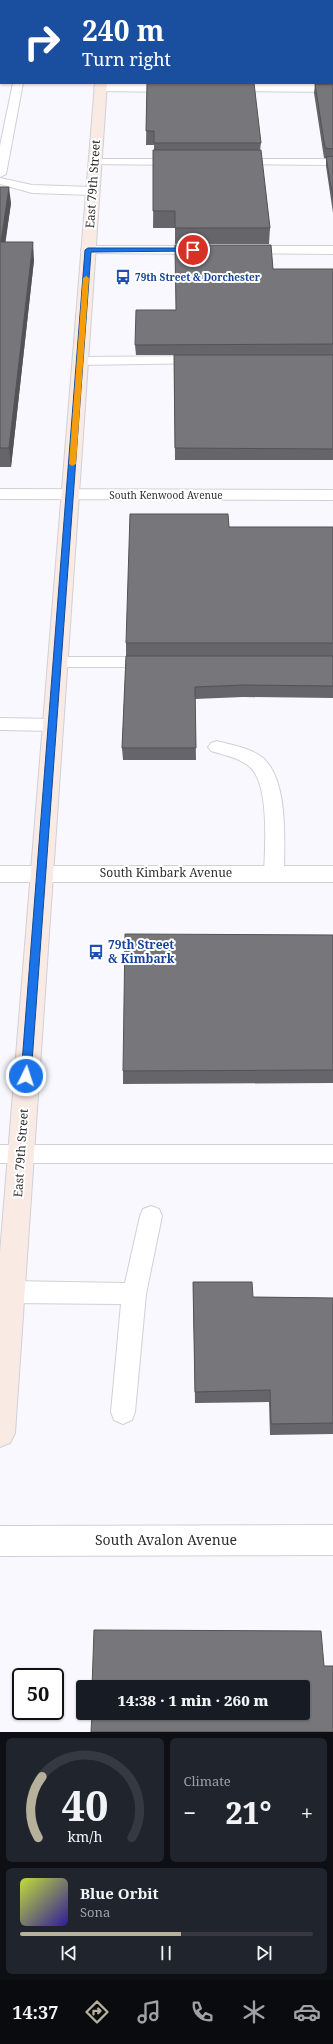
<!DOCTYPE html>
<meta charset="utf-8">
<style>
:root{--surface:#171b24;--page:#20242c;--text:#f1f3f6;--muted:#9ea1a6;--line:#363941;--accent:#b7b09b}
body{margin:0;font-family:"Noto Serif",serif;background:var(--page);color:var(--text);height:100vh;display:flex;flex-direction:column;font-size:15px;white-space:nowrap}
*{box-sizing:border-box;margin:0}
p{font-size:13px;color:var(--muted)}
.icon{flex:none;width:22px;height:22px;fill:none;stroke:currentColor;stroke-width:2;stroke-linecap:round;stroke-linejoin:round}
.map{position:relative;height:1732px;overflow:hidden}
.side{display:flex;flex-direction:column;gap:6px;padding:6px;background:#0d0f14;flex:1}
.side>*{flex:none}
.guide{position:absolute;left:0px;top:0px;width:333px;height:84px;box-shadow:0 1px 3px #0004;background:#1a4fa0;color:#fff;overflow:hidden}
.speed{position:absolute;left:12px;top:1668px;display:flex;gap:8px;font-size:20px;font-weight:700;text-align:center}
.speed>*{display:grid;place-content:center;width:52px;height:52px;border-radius:50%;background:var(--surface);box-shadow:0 1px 3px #0004;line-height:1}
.speed .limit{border:2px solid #111;border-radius:6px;background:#fff;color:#111}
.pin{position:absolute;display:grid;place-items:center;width:34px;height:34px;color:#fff;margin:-17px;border:2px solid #fff;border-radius:50%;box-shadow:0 1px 4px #0007}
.me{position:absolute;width:44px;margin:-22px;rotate:4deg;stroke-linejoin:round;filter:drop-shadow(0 0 3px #0008)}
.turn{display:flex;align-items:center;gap:14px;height:84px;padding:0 16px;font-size:18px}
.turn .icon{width:52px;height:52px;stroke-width:2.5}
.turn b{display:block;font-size:28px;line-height:34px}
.big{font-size:30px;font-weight:800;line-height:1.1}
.side .card{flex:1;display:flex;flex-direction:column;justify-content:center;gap:6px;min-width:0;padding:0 14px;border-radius:6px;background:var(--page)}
.side .dial{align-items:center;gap:0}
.dial svg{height:104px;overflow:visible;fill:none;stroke:var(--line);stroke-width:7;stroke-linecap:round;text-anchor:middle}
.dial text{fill:var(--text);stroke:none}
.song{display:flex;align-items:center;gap:12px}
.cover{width:48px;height:48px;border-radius:6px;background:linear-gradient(135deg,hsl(70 70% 55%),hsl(250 70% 35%))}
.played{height:4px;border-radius:2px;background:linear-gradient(90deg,var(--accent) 55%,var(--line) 55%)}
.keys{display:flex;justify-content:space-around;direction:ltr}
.heat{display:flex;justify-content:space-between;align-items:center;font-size:22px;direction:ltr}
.side .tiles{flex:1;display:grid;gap:6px;grid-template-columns:1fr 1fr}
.card:last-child{grid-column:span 2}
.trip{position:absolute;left:76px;top:1680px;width:234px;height:40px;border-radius:4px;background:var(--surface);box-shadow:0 1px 3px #0004;font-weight:800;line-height:40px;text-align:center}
.menu{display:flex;height:64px;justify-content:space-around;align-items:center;background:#090b0e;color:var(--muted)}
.menu .icon{width:28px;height:28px}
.menu .current{color:var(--accent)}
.menu b{font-size:18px;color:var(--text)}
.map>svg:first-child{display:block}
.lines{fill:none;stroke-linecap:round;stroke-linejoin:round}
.service-casing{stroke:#d0d1d6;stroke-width:2}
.minor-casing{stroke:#d0d1d6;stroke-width:2}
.secondary-casing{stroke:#d0d1d6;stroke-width:2}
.service{fill:#fff;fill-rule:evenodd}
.minor{fill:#fff;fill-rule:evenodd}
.secondary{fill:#faeae4;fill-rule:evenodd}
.wall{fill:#65656a}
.shaded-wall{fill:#535356}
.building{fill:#76767b;stroke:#535356}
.route{fill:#1a73e8;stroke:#114b97}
.slow{fill:#f59e0b}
.labels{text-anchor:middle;stroke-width:4;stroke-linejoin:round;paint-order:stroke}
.far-transit-label{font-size:10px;font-weight:bold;fill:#164399;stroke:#fff;text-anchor:start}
.far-street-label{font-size:10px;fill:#303032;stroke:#fff}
.street-label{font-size:12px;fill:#303032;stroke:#fff}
.transit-label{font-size:12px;font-weight:bold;fill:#164399;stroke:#fff;text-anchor:start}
.near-street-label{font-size:14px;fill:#303032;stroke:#fff}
</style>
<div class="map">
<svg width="333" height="1732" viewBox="0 0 333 1732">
<rect width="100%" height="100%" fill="#f8f8fe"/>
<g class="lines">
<defs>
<g id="service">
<polygon points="0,19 1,19 0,26"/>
<polygon points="13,83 23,83 6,174 0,177 0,146"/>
<polygon points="95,159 179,159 185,162 179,165 91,164 89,162"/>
<polygon points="238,159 333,159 333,165 234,164 232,162"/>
<polygon points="0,178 32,185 93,187 99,191 93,195 32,193 0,184"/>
<polygon points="200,356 205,357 207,360 205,363 80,365 75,364 73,361 75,358 80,357"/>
<polygon points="58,657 152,657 158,658 160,662 158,666 152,667 58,667 52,666 50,662 52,658"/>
<polygon points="0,718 53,719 59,721 62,725 59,729 53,731 0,730"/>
<path d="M217,741C232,745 251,748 263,758C289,781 284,843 284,874L281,879L274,881L267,879L264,874C265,849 270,785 250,767C240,758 224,755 211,751L208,747L211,743Z"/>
<rect x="0" y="1145" width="333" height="18"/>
<polygon points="151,1206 159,1209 162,1216 146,1294 135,1412 132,1420 123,1424 114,1420 111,1412 121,1304 10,1303 2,1299 0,1288 2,1285 10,1281 125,1283 140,1216 143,1209"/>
</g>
<g id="minor">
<polygon points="100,84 176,84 182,88 176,92 96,91 94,88 96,85"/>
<polygon points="224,84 333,84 333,92 220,91 218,88 220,85"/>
<polygon points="88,246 205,246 210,247 212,250 210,253 205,254 83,253 81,250 83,247"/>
<polygon points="242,246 333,246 333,254 237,253 235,250 237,247"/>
<polygon points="0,489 333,490 333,500 0,499"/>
<rect x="0" y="866" width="333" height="16"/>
<polygon points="333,1525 333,1555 0,1556 0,1526"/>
</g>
<g id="secondary">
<rect x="101" y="0" width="12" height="1"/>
<polygon points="95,83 107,83 15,1433 10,1443 0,1447 0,1253"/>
</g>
</defs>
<use href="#service" class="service-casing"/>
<use href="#minor" class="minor-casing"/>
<use href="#secondary" class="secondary-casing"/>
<use href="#service" class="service"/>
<use href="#minor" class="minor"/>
<use href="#secondary" class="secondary"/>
</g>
<g class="wall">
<polygon points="299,0 333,0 333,213 326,166 326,158 324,158 314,93 315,84 329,84 320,83 332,83 332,1 299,1"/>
<polygon points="147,83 261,143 260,150 270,228 269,244 175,244 175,228 153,228 154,145 146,145"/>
<polygon points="0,187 11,203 5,242 34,260 11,467 0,467"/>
<polygon points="273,269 333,269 333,355 136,355 135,345 176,310"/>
<polygon points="174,355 333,355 333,460 175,460"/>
<polygon points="229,527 333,527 333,656 126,656 126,643"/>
<polygon points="126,656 333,656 333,698 243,697 195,699 196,760 123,760 122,748"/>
<polygon points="333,935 333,1083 123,1084 123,1071"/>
<polygon points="193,1282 253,1297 333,1298 333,1434 270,1435 269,1402 195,1403"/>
</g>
<g class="shaded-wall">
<polygon points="332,10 333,10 333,18 332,19"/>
<polygon points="9,187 11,203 3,260 1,242"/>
<polygon points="33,242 34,260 11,467 9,448"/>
</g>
<g class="building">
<rect x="170" y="0" width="75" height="1"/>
<polygon points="301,0 333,0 333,10 332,10 332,1 301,1"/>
<rect x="332" y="18" width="1" height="56"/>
<polygon points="147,83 254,83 261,143 154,143 154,131 146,131"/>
<polygon points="315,84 333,84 333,149 325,148"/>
<polygon points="153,150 261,150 270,228 175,228 175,211 153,211"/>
<polygon points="333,156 333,198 326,157"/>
<polygon points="0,187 9,187 1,242 33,242 9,448 0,448"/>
<polygon points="175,245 271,245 273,269 333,269 333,344 135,345 136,310 176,310"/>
<polygon points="174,355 333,355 333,449 175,448"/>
<polygon points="130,514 228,514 229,527 333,527 333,643 126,643"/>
<polygon points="126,656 333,656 333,686 243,685 195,687 196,748 122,748"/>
<polygon points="125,934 333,935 333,1070 123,1071"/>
<polygon points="193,1282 252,1282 253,1297 333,1298 333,1423 271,1424 270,1390 195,1392"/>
<polygon points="94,1630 321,1631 324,1666 333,1666 333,1732 91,1732 92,1713 303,1713 303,1687 92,1687"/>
</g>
<polygon class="route" points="193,248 195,251 91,252 31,1076 26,1080 21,1076 85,250 88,248"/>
<polygon class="slow" points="86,276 89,278 76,464 72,466 69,464 83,278"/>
<defs>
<symbol id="bus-bare" viewBox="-9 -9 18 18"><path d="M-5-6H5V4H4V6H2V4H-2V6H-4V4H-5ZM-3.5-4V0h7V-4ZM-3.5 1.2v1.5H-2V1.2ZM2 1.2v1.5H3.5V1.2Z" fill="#1a4fb4" stroke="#fff" stroke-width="2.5" paint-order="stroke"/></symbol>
</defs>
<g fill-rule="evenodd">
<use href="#bus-bare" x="112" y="266" width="22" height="22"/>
<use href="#bus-bare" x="85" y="941" width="22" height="22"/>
</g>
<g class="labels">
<g class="far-transit-label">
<text x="135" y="281">79th Street &amp; Dorchester</text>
</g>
<g class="far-street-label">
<text x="166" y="499">South Kenwood Avenue</text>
</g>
<g class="street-label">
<text transform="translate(93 184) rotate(-86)" y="4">East 79th Street</text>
<text x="166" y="877">South Kimbark Avenue</text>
<text transform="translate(21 1153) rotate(-86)" y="4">East 79th Street</text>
</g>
<g class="transit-label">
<text x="108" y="949">79th Street<tspan x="108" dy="14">&amp; Kimbark</tspan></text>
</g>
<g class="near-street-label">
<text x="166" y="1545">South Avalon Avenue</text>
</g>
</g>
</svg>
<div class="speed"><div class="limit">50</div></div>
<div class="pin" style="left:193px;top:250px;background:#d93025"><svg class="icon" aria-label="arrive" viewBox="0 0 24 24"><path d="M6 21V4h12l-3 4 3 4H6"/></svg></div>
<svg class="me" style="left:26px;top:1076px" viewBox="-20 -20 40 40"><circle r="17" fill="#1a73e8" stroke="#fff" stroke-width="3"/><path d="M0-11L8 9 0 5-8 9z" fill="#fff"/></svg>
<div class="trip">14:38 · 1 min · 260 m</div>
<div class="guide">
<div class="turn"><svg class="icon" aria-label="right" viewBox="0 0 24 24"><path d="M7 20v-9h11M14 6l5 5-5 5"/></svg><div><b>240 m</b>Turn right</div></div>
</div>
</div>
<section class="side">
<div class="tiles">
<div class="card dial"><svg viewBox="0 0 100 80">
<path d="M14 69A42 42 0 1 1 86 69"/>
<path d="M14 69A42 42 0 0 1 17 22" stroke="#b7b09b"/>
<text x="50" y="56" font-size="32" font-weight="700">40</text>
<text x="50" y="72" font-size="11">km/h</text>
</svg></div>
<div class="card"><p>Climate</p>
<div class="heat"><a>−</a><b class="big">21°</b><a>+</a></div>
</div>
<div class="card">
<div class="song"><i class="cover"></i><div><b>Blue Orbit</b><p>Sona</p></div></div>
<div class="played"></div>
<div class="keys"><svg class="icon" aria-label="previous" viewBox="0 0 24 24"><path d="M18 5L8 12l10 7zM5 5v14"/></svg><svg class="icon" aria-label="pause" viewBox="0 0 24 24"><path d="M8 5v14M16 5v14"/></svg><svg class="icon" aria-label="next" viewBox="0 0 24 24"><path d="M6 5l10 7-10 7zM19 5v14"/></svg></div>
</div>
</div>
</section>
<nav class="menu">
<b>14:37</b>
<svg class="icon current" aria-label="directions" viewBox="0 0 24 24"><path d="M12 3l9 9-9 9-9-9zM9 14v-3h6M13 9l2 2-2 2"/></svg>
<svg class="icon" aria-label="music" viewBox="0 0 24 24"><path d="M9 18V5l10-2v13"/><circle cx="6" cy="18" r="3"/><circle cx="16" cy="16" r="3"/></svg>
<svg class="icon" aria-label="phone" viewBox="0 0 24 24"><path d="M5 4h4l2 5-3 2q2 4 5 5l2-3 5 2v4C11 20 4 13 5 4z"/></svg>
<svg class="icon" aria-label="climate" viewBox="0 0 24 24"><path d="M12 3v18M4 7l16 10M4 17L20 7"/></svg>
<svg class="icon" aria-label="car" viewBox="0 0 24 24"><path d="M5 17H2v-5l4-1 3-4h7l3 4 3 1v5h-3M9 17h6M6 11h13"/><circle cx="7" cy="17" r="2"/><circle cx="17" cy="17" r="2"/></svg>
</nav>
